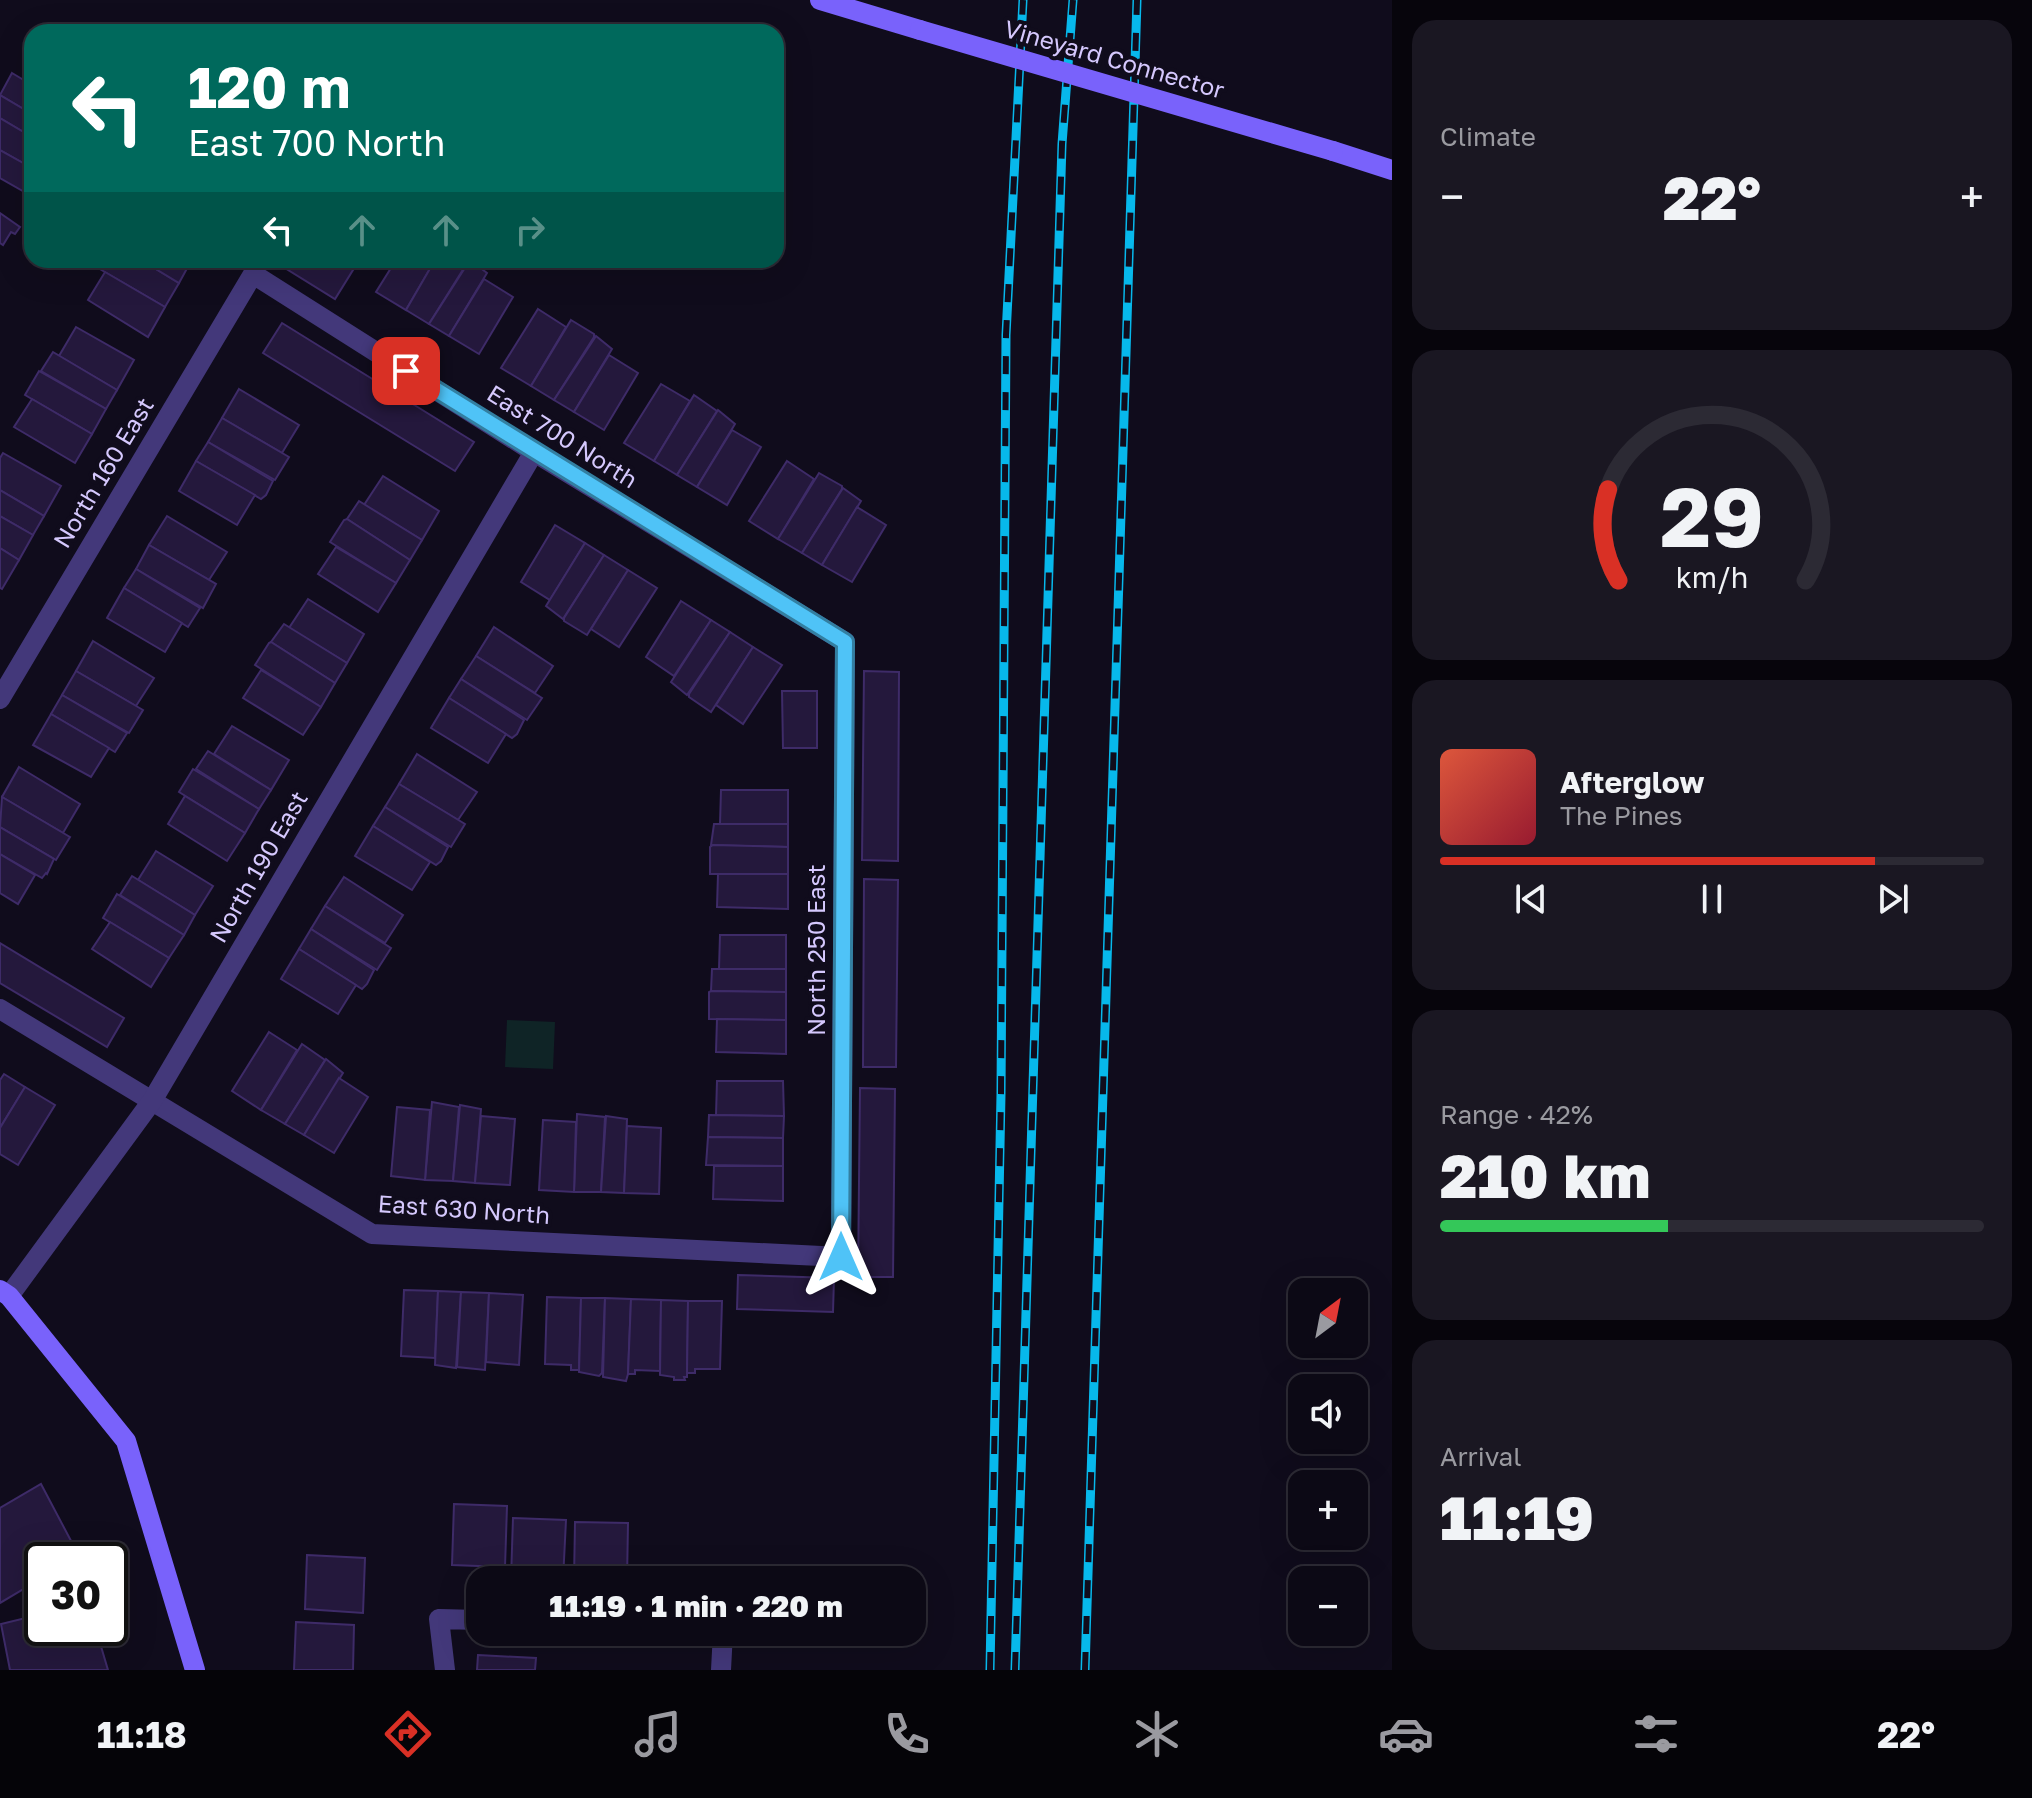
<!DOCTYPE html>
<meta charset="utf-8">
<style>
:root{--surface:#0c0915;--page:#1a1722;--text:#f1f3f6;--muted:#9a9aa0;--line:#2c2a34;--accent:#d93025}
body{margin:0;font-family:"Golos Text",sans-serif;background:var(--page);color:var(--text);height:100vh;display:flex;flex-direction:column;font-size:30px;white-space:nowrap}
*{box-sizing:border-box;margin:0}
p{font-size:26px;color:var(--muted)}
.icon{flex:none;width:44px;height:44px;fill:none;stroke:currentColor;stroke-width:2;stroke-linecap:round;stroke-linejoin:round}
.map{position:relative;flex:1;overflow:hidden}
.sheet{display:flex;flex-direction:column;gap:20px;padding:20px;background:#07050c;width:640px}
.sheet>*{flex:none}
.guide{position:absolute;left:24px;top:24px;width:760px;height:244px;border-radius:24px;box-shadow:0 8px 32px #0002,0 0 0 2px var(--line);background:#00695c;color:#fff;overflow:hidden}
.needle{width:52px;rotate:32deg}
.controls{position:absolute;left:1288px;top:1278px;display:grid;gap:16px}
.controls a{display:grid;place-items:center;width:80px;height:80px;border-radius:16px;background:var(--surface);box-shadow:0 8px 32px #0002,0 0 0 2px var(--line);font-size:40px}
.speed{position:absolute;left:24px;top:1542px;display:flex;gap:16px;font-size:40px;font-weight:700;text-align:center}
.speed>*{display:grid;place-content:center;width:104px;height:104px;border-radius:50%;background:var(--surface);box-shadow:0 8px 32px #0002,0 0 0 2px var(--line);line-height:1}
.speed .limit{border:4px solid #111;border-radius:12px;background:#fff;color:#111}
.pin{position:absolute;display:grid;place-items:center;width:68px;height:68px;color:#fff;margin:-34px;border-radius:16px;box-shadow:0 4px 12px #0006}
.me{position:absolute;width:88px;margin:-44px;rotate:0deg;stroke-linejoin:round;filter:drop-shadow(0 0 6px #0008)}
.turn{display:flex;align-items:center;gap:28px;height:168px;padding:0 32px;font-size:36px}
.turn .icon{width:104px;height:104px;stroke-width:2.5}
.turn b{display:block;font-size:56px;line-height:68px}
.lanes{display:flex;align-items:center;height:76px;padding:0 32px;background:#0003;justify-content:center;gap:40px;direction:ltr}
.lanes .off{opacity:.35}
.big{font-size:60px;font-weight:800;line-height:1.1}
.sheet .widget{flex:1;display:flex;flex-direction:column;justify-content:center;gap:12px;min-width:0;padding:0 28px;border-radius:24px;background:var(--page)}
.sheet .dial{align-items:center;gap:0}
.dial svg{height:208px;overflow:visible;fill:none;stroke:var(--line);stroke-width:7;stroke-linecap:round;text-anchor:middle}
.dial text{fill:var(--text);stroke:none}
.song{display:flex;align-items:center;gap:24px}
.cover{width:96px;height:96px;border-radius:12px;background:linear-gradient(135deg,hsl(10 70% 55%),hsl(350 70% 35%))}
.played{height:8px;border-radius:4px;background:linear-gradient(90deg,var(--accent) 80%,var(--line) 80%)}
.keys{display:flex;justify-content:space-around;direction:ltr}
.heat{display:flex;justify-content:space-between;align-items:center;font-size:44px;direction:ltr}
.charge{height:12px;border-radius:6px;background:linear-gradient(90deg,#34c759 42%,var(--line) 0)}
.trip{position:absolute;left:466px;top:1566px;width:460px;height:80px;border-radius:24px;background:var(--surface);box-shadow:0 8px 32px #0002,0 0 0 2px var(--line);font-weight:800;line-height:80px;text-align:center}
.tabs{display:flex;height:128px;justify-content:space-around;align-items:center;background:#050408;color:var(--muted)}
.tabs .icon{width:56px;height:56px}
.tabs .active{color:var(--accent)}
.tabs b{font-size:36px;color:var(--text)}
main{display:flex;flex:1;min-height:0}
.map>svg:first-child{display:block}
.green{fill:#0f2426}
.building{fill:#24183c;stroke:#3e2b68;stroke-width:2}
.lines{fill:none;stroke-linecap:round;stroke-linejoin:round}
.street{stroke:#43387a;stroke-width:20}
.secondary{stroke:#7962fb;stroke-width:20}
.rail-casing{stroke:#07b8eb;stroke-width:9}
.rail{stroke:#100c1c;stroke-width:6;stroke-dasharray:18;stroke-linecap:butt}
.secondary-bridge{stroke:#7962fb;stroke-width:20}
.route-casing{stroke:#337fa1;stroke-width:20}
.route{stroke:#4fc3f7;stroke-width:14}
.labels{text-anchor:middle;stroke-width:8;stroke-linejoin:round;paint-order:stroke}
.street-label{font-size:24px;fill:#d5c8fd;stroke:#100c1c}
</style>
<main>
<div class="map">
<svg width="1392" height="1670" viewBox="0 0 1392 1670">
<rect width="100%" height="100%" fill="#100c1c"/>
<polygon class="green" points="507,1020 555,1022 553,1069 505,1067"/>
<g class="building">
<polygon points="12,73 32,85 32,114 0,95"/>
<polygon points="0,95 32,114 32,137 0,118"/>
<polygon points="0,118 32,137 32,168 0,150"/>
<polygon points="0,150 32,168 32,189 28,194 0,178"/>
<polygon points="0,213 20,227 15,234 11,232 3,245 0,243"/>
<polygon points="103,260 141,260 179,283 165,307 98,268"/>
<polygon points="141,260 184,260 190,263 179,283"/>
<polygon points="272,260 337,260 353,270 335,299"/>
<polygon points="396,260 435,260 406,310 376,292"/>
<polygon points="435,260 469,260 429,324 406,310"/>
<polygon points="470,260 487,273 449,336 429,324"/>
<polygon points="105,272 165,307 148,337 88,300"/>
<polygon points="484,279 513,297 479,354 449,336"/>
<polygon points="538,309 566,327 531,386 501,368"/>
<polygon points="571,320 594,334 594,337 554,400 531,386"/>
<polygon points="282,323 474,442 455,471 263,353"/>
<polygon points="76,327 134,360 117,390 59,356"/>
<polygon points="596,336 612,349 574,412 554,400"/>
<polygon points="53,352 117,390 106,409 41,371"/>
<polygon points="609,355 638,373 604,430 574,412"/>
<polygon points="39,371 106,409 92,434 25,395"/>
<polygon points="661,384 690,401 654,461 624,443"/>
<polygon points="239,389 299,425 282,453 222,418"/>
<polygon points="694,395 717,411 677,475 654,461"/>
<polygon points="32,399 92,434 75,463 14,427"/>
<polygon points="718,410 735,424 697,487 677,475"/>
<polygon points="222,418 289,457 275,480 208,442"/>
<polygon points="732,430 761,447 727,505 697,487"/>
<polygon points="208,442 273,481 266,495 261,499 196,461"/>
<polygon points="3,453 61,486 44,516 0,490 0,458"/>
<polygon points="196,461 255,495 237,525 179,491"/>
<polygon points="787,461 814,479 778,539 749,521"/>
<polygon points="819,473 842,486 842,489 802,553 778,539"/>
<polygon points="383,476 439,511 422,540 364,505"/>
<polygon points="843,488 861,501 822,565 802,553"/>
<polygon points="0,490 44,516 33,535 0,516"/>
<polygon points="359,501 422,540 410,560 347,519"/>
<polygon points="857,507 886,525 852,582 822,565"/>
<polygon points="0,516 33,535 19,560 0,548"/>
<polygon points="167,516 227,552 209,580 149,545"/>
<polygon points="347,519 410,560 396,583 330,542 344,520"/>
<polygon points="555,525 585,543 550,600 521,582"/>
<polygon points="585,543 604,555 563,619 546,606"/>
<polygon points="149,545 216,584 203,608 136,569"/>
<polygon points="336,547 396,583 378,612 318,574"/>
<polygon points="0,548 19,560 2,589 0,588"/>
<polygon points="604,555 628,570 587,635 564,621 564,618"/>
<polygon points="136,569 200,608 188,627 124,588"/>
<polygon points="628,570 657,588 619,647 591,629"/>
<polygon points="124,588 182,623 165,652 107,618"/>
<polygon points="308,599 364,634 347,663 289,628"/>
<polygon points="681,601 711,620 674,676 646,657"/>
<polygon points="711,620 730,632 687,695 671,682"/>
<polygon points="284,624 347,663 335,683 271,642"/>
<polygon points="494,627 553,666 535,693 476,656"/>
<polygon points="730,632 753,647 711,712 689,697 689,694"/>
<polygon points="93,641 154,678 136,706 76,671"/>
<polygon points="271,642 335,683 321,707 255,665 269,643"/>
<polygon points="753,647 782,665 743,724 716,705"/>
<polygon points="476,656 542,698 527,720 461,679"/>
<polygon points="261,670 321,707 303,735 243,698"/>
<polygon points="76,671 143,710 129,733 62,695"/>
<polygon points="864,671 899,672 898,861 862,860"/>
<polygon points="461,679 524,720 517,734 512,738 449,698"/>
<polygon points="782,691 817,691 817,748 783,748"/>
<polygon points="62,695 127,733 115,752 51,714"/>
<polygon points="449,698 506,734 488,763 431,728"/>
<polygon points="51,714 109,748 91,777 33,745"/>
<polygon points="232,726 289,760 271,790 214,754"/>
<polygon points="208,751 271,790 259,809 196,769"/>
<polygon points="417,754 477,792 458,820 399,784"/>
<polygon points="19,767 80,804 63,833 2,797"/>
<polygon points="193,769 259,809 245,833 179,792"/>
<polygon points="399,784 465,824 451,847 385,807"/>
<polygon points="721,790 788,790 788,824 720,824"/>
<polygon points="185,796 245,833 227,861 168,824"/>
<polygon points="2,797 70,837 56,860 0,827"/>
<polygon points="385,807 448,847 441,861 436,865 373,826"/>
<polygon points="714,824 788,824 788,847 711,845"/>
<polygon points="373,826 430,862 412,890 355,856"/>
<polygon points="0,827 54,859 47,874 46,873 42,878 0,854"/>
<polygon points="713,845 788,847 788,874 710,874 710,847"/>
<polygon points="156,851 213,886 195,915 138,880"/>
<polygon points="0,854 35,875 18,904 0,893"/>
<polygon points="718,874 788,874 788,909 717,907"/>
<polygon points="132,876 195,915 184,935 120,895"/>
<polygon points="344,877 403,915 385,943 325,906"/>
<polygon points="864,879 898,880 896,1067 863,1067"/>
<polygon points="117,894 184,935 169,958 103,918"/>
<polygon points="325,906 391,948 377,970 311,929"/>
<polygon points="110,922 169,958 151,987 92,949"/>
<polygon points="311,929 374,970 367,984 362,989 299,949"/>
<polygon points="720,935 786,935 786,969 719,969"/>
<polygon points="0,943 124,1018 107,1047 0,983"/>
<polygon points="299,949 356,985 338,1014 281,979"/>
<polygon points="712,969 786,969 786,992 711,991"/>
<polygon points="711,991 786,992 786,1020 709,1019 709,992"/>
<polygon points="717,1019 786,1020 786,1054 716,1052"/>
<polygon points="269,1032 297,1050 261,1110 232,1091"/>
<polygon points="302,1044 325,1060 285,1124 261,1110"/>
<polygon points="326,1059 343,1073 304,1135 285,1124"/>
<polygon points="4,1074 25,1087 0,1128 0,1080"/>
<polygon points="339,1078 368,1097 334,1153 304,1135"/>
<polygon points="717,1081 783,1081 784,1116 716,1115"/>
<polygon points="25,1087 55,1105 18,1165 0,1154 0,1128"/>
<polygon points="860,1088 895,1089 893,1277 858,1277"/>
<polygon points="432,1102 459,1107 453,1181 425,1180"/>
<polygon points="460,1105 481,1109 475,1183 453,1181"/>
<polygon points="397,1107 430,1110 425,1180 391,1176"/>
<polygon points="577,1114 605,1117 601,1192 574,1192"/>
<polygon points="709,1115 784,1116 783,1138 708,1137"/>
<polygon points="481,1116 515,1119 510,1185 475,1183"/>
<polygon points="606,1116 627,1119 624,1193 601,1192"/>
<polygon points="543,1120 576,1122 574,1192 539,1190"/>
<polygon points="627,1126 661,1128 659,1194 624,1193"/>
<polygon points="708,1137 783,1138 783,1166 706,1165"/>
<polygon points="714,1166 783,1166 783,1201 713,1199"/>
<polygon points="738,1275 834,1278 833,1312 737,1309"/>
<polygon points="404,1290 438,1291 435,1358 401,1356"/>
<polygon points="438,1291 461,1292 456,1368 435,1365"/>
<polygon points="461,1292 489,1293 485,1370 457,1367"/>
<polygon points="489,1293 523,1295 519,1365 486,1362"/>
<polygon points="547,1297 581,1298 579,1370 571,1370 571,1365 545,1364"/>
<polygon points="581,1298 605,1298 602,1373 599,1376 579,1372"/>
<polygon points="605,1298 631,1299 628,1374 626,1381 603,1377"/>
<polygon points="631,1299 661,1300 660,1371 635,1370 635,1374 628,1374"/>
<polygon points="661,1300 688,1301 687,1377 684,1377 685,1380 674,1380 674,1377 660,1375"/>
<polygon points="688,1301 722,1301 720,1369 695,1369 695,1373 687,1373"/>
<polygon points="41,1484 79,1556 73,1560 42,1560 42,1578 0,1603 0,1508"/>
<polygon points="454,1504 507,1506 505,1567 452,1565"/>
<polygon points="513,1518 566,1520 563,1580 511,1579"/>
<polygon points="575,1522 628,1523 627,1580 574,1580"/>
<polygon points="307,1555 365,1558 363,1613 305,1609"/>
<polygon points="42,1614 42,1628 84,1628 88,1647 100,1643 108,1670 10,1670 1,1624"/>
<polygon points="296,1622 354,1625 353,1670 294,1670"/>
<polygon points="478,1655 536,1658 535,1670 477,1670"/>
</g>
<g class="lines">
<g class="street">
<polyline points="0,699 253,274 534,452 845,642 841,1257 372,1234 0,1009"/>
<polyline points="9,1296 152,1101 534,452"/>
<polyline points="445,1670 439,1619 480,1620"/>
<polyline points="721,1670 723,1632"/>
</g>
<g class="secondary">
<polyline points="820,0 920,30"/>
<polyline points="1333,151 1392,170"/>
<polyline points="0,1290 9,1296 126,1441 195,1670"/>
</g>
<defs>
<g id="rail">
<polyline points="990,1670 1001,1094 1006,335 1023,0"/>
<polyline points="1015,1670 1062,144 1073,0"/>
<polyline points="1085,1670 1137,0"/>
</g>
</defs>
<use href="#rail" class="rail-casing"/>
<use href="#rail" class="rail"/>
<polyline class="secondary-bridge" points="920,30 1333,151"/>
</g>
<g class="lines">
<defs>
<polyline id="route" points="406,371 845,642 841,1257"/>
</defs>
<use href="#route" class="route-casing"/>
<use href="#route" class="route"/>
</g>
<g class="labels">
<g class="street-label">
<text transform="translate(1114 60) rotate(16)" y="8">Vineyard Connector</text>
<text transform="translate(562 437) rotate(32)" y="8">East 700 North</text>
<text transform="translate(104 473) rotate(-59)" y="8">North 160 East</text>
<text transform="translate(259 867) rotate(-60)" y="8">North 190 East</text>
<text transform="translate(817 950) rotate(-90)" y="8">North 250 East</text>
<text transform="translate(464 1210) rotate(4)" y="8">East 630 North</text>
</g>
</g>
</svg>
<div class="controls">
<a><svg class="needle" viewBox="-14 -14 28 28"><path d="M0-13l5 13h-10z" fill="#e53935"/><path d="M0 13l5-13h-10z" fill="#9a9aa0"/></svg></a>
<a><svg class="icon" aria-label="sound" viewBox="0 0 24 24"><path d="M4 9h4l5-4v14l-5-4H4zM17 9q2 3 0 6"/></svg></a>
<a>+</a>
<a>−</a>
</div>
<div class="speed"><div class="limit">30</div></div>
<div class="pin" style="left:406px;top:371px;background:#d93025"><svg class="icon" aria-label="arrive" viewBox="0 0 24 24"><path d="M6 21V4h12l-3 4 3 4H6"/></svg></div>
<svg class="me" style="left:841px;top:1257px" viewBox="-20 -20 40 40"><path d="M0-17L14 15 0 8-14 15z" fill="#4fc3f7" stroke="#fff" stroke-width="4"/></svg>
<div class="trip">11:19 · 1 min · 220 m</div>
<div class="guide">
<div class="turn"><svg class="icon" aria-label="left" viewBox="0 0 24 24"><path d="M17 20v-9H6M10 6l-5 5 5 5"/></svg><div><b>120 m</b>East 700 North</div></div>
<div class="lanes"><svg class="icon" aria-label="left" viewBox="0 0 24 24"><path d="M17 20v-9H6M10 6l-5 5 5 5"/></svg><svg class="icon off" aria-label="ahead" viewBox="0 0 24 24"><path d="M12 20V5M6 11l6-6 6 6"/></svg><svg class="icon off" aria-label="ahead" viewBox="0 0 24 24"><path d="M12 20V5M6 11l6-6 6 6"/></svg><svg class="icon off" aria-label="right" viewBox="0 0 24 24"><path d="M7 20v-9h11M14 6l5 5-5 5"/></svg></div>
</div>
</div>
<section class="sheet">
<div class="widget"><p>Climate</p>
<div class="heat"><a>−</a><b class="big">22°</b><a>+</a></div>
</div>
<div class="widget dial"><svg viewBox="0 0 100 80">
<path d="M14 69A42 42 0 1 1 86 69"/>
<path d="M14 69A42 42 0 0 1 10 34" stroke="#d93025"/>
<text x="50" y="56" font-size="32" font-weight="700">29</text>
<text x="50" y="72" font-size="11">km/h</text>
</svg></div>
<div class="widget">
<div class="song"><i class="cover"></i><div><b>Afterglow</b><p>The Pines</p></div></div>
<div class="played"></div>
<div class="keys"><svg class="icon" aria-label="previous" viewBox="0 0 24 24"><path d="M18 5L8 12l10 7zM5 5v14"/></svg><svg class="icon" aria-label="pause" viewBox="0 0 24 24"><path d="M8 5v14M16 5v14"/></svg><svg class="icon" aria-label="next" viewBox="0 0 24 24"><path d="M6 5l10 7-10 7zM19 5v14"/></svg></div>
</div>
<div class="widget"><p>Range · 42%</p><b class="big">210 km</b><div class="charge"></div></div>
<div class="widget"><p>Arrival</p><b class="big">11:19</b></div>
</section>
</main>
<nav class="tabs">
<b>11:18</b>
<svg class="icon active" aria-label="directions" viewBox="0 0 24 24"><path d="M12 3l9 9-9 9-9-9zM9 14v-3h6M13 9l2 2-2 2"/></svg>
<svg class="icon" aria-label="music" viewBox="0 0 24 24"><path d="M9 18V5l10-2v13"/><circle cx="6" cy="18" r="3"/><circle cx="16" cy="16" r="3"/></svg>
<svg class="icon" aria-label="phone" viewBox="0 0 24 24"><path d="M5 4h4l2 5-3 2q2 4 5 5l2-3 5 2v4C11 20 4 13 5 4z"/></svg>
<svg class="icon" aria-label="climate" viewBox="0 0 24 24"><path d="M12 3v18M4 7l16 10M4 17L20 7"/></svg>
<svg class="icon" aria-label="car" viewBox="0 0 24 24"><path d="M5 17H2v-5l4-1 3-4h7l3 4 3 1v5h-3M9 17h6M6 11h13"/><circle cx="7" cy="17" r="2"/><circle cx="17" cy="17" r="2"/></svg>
<svg class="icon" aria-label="filters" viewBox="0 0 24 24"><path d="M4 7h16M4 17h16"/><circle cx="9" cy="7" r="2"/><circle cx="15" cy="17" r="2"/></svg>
<b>22°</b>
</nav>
